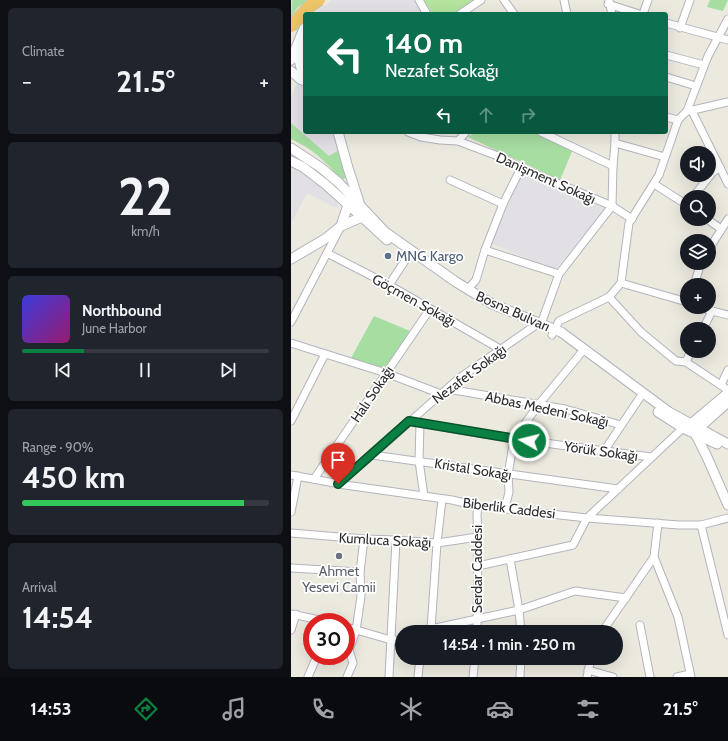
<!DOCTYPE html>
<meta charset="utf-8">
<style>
:root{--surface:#171b24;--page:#20242c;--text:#f1f3f6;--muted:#9ea1a6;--line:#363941;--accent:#0b8043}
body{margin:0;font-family:Cabin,sans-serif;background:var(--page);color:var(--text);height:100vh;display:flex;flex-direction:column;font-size:15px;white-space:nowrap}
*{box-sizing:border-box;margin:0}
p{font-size:13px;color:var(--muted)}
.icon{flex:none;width:22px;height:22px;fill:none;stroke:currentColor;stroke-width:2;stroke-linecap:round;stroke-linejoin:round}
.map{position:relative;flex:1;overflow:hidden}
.details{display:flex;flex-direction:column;gap:8px;padding:8px;background:#0d0f14;width:291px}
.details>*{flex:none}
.guide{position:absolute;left:12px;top:12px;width:365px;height:122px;border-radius:4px;box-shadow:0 4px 16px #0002;background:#0b6e4f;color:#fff;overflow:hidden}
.controls{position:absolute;left:389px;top:146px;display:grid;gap:8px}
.controls a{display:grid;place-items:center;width:36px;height:36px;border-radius:50%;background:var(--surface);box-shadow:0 4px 16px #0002;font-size:20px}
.speed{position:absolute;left:12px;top:613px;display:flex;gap:8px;font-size:20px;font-weight:700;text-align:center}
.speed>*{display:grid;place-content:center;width:52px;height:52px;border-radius:50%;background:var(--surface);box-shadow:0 4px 16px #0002;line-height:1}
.speed .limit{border:6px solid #d22;background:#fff;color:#111}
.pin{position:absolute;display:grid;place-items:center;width:34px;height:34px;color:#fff;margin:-41px -17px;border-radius:50% 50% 50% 0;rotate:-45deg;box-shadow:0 0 4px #0007}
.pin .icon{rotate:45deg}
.me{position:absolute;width:44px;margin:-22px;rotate:278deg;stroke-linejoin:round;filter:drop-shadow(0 0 3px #0008)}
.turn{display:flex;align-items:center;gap:14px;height:84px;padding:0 16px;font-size:18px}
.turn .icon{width:52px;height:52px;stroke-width:2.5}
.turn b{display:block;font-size:28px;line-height:34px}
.lanes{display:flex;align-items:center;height:38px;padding:0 16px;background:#0003;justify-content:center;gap:20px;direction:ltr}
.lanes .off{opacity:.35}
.big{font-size:30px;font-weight:700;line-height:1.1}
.details .card{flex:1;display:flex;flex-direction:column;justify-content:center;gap:6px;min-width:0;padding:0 14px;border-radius:6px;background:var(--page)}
.details .dial{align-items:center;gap:0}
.dial b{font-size:52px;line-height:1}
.song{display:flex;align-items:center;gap:12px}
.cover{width:48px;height:48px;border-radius:6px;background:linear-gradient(135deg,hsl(240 70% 55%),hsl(320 70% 35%))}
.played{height:4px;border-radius:2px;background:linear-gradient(90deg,var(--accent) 25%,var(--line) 25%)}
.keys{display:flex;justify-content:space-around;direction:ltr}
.heat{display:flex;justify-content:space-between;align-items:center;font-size:22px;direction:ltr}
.charge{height:6px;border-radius:3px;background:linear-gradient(90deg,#34c759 90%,var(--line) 0)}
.trip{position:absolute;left:104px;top:625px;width:228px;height:40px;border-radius:20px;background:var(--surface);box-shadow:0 4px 16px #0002;font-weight:700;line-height:40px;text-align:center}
.tabs{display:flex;height:64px;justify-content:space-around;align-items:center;background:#090b0e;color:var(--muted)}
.tabs .icon{width:28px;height:28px}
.tabs .active{color:var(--accent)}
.tabs b{font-size:18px;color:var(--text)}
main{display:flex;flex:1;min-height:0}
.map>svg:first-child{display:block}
.industrial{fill:#e2dfe5}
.green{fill:#a6dda1}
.pitch{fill:#b4e39e}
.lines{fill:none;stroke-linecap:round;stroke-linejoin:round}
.street-casing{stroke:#b4b3be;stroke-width:9}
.secondary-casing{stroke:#b4b3be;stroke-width:11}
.street{stroke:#fff;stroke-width:7}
.secondary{stroke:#fff;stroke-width:9}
.highway-bridge-casing{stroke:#c8c8c8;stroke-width:14;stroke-linecap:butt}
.highway-bridge{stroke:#eec568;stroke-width:12}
.route-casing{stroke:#07532c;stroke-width:10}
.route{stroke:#0b8043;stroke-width:7}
.service-dot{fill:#5c6f8a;stroke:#fff;stroke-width:1.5}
.worship-dot{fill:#6b7280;stroke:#fff;stroke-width:1.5}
.labels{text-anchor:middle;stroke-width:3.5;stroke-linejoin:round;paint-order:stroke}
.street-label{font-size:14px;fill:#2c2c2c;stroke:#fff}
.service-label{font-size:14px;fill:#4e5e75;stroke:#fff;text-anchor:start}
.worship-label{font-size:14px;fill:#5b616d;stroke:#fff}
</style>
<main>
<section class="details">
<div class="card"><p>Climate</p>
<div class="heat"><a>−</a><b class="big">21.5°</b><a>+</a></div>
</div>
<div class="card dial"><b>22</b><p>km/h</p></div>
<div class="card">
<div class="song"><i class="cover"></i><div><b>Northbound</b><p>June Harbor</p></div></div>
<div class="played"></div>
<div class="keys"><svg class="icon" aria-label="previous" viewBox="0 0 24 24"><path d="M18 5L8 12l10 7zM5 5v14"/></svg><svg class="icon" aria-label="pause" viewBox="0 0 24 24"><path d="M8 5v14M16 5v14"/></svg><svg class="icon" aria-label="next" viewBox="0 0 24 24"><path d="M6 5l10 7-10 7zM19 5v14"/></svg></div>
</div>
<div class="card"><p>Range · 90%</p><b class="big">450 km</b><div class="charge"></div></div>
<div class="card"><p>Arrival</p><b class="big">14:54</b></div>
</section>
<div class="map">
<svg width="437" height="677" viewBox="0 0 437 677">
<rect width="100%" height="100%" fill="#eceadf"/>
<g class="industrial">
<polygon points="41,0 125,0 132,14 25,14 27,11"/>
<polygon points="6,83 14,86 14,132 41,132 48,150 38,156 0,123 0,97"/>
<polygon points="0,166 17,175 46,201 48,209 16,193 0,224"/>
<polygon points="232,173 314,209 264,270 199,243"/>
</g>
<g class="green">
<polygon points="1,0 17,0 6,8 0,17"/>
<polygon points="419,0 437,0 432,11 416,7"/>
<path d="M0,123L38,156L48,150L56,177L51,180C35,162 22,149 0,139Z"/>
<polygon points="184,132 247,132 283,147 269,180 177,137"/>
<polygon points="83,316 119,331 93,370 59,360"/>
</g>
<polygon class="pitch" points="133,0 184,0 162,14 142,14"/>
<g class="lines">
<defs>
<g id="street">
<polyline points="128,0 136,14"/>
<polyline points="213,0 223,14"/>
<polyline points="273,0 276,14"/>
<polyline points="318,1 321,14"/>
<polyline points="317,4 348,14"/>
<polyline points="169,14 190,0"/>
<polyline points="352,14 357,0"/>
<polyline points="375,23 437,40"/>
<polyline points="389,28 399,0"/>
<polyline points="375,55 413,65"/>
<polyline points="375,77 405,86"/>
<polyline points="398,111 437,102"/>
<polyline points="401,111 437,184"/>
<polyline points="375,117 387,120"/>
<polyline points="117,132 130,137 149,140 167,141 212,158 230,168 321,206 341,219"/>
<polyline points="250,132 322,166"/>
<polyline points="167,141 175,132"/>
<polyline points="324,143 374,157"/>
<polyline points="159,180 212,204"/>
<polyline points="363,184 396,205"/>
<polyline points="402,197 421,173 429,167"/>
<polyline points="416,219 430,229"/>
<polyline points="418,249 437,219"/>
<polyline points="194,250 212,204 230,168"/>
<polyline points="36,253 98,285 209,349"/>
<polyline points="330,283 396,302"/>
<polyline points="98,285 117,256"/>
<polyline points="403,285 410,263"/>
<polyline points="177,289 185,280 194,250 268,274"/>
<polyline points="318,297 350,332 385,361 395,362 437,390"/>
<polyline points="409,307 421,311 437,315"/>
<polyline points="0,322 49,228"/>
<polyline points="250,324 268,274 321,206 322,166 324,143 324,132"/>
<polyline points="412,329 421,311"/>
<polyline points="261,335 268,321 318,297 330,283 338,223 368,175 387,120 396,111 417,56 437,19"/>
<polyline points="0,343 95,373 150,394"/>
<polyline points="395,362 400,351"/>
<polyline points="430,385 437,370"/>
<polyline points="157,389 274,409 330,425"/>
<polyline points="0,421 34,354"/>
<polyline points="118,421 223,439 360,457"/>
<polyline points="129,423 128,461 133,496"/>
<polyline points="313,451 352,393"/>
<polyline points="81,455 167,379 242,327"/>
<polyline points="0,475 54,485 161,500 187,506 296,518 388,525 410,525 437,518"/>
<polyline points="23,479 139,309"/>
<polyline points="47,484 81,455 327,489"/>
<polyline points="214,508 218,492 217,475 223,439 248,404 290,353"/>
<polyline points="0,512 7,476"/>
<polyline points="410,525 437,635"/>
<polyline points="0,533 73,539 105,540 146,543 187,537"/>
<polyline points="363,557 387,617 400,677"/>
<polyline points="219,559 228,610 230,632"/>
<polyline points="187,566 282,545 296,518 392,428"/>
<polyline points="0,568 69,572"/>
<polyline points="0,614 38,622"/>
<polyline points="349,625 359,677"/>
<polyline points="55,627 100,640 111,640"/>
<polyline points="140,629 146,543 151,500"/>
<polyline points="0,630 5,614"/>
<polyline points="136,632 140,629 228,610 284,591 335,598"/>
<polyline points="186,632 187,537 186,515 187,506"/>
<polyline points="311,632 363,557 367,523"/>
<polyline points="286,658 299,661"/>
<polyline points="297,670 322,677"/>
<polyline points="17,677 26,656"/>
<polyline points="56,677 62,663 58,650 65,631 70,596 69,572 73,539"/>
<polyline points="98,677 105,540"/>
<polyline points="127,677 129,658"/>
<polyline points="182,677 184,658"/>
<polyline points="229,677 230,658"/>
<polyline points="296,677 300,658"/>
<polyline points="386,677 399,674"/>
</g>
<g id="secondary">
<polyline points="8,46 8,60 11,72"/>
<polyline points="0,60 14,26"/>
<polyline points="0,71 9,79 14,81"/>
<polyline points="47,132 57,168 68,202"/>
<polyline points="0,148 29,167 48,183 94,232 165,282 201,304 270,332 378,412 437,444"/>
<polyline points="0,161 12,167 34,184 71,217 96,240"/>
<polyline points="50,226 57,205"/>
<polyline points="0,259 34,239 50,226 71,217"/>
<polyline points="367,412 392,428 426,444"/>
<polyline points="398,428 400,424 437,393"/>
<polyline points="406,433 408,428 437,402"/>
<polyline points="405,435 416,457 437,505"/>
</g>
</defs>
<use href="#street" class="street-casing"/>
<use href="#secondary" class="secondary-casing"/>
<use href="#street" class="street"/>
<use href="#secondary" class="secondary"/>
<defs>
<polyline id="highway-bridge" points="0,26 19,6 28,0"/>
</defs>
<use href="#highway-bridge" class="highway-bridge-casing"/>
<use href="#highway-bridge" class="highway-bridge"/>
</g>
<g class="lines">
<defs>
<polyline id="route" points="47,484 118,421 238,441"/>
</defs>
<use href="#route" class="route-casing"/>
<use href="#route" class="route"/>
</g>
<circle class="service-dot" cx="97" cy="256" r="4"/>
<circle class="worship-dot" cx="48" cy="556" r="4"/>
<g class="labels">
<g class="street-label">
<text transform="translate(255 178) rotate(24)" y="5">Danişment Sokağı</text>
<text transform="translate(123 300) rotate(29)" y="5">Göçmen Sokağı</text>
<text transform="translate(222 311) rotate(24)" y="5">Bosna Bulvarı</text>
<text transform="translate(178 374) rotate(-37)" y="5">Nezafet Sokağı</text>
<text transform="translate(81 394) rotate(-56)" y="5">Halı Sokağı</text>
<text transform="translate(256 409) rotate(12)" y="5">Abbas Medeni Sokağı</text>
<text transform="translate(310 451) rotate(8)" y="5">Yörük Sokağı</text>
<text transform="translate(182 469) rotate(9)" y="5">Kristal Sokağı</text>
<text transform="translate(218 508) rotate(7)" y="5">Biberlik Caddesi</text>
<text transform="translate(94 540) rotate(3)" y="5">Kumluca Sokağı</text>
<text transform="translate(186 569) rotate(-90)" y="5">Serdar Caddesi</text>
</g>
<g class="service-label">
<text x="105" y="261">MNG Kargo</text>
</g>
<g class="worship-label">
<text x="48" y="576">Ahmet<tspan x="48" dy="16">Yesevi Camii</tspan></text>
</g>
</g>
</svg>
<div class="controls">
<a><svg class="icon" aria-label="sound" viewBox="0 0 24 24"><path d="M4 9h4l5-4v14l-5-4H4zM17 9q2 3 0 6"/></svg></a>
<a><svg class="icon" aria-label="search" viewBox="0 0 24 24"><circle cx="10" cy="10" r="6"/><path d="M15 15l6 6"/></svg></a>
<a><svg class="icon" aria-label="layers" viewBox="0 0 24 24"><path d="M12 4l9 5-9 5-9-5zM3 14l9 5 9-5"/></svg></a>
<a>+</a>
<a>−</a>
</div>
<div class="speed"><div class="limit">30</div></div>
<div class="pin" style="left:47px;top:484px;background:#d93025"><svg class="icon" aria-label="arrive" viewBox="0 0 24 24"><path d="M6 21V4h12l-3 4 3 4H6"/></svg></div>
<svg class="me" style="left:238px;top:441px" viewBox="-20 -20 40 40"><circle r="17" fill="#0b8043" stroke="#fff" stroke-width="3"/><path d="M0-11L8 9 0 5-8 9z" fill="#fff"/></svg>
<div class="trip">14:54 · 1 min · 250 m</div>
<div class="guide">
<div class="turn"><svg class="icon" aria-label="left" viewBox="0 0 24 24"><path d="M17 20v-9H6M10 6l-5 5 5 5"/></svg><div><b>140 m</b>Nezafet Sokağı</div></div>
<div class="lanes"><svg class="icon" aria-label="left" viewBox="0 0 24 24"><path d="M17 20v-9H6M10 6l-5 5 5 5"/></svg><svg class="icon off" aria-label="ahead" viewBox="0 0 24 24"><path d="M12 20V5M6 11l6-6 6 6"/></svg><svg class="icon off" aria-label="right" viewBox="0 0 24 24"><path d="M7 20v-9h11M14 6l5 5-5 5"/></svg></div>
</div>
</div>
</main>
<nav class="tabs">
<b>14:53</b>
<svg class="icon active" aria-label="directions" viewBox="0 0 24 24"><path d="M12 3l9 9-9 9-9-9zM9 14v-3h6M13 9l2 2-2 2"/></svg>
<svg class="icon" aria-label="music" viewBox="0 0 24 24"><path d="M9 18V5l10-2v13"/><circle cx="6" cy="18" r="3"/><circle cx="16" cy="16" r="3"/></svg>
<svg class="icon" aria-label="phone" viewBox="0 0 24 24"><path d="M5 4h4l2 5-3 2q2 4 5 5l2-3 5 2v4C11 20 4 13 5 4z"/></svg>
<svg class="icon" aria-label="climate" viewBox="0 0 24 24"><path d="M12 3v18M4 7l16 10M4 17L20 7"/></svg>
<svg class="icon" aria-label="car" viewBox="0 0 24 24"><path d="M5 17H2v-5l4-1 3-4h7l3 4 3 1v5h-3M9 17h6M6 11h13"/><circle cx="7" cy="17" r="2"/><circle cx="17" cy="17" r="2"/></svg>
<svg class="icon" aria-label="filters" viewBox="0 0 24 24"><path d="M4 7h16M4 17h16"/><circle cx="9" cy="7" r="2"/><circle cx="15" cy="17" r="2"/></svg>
<b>21.5°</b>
</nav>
